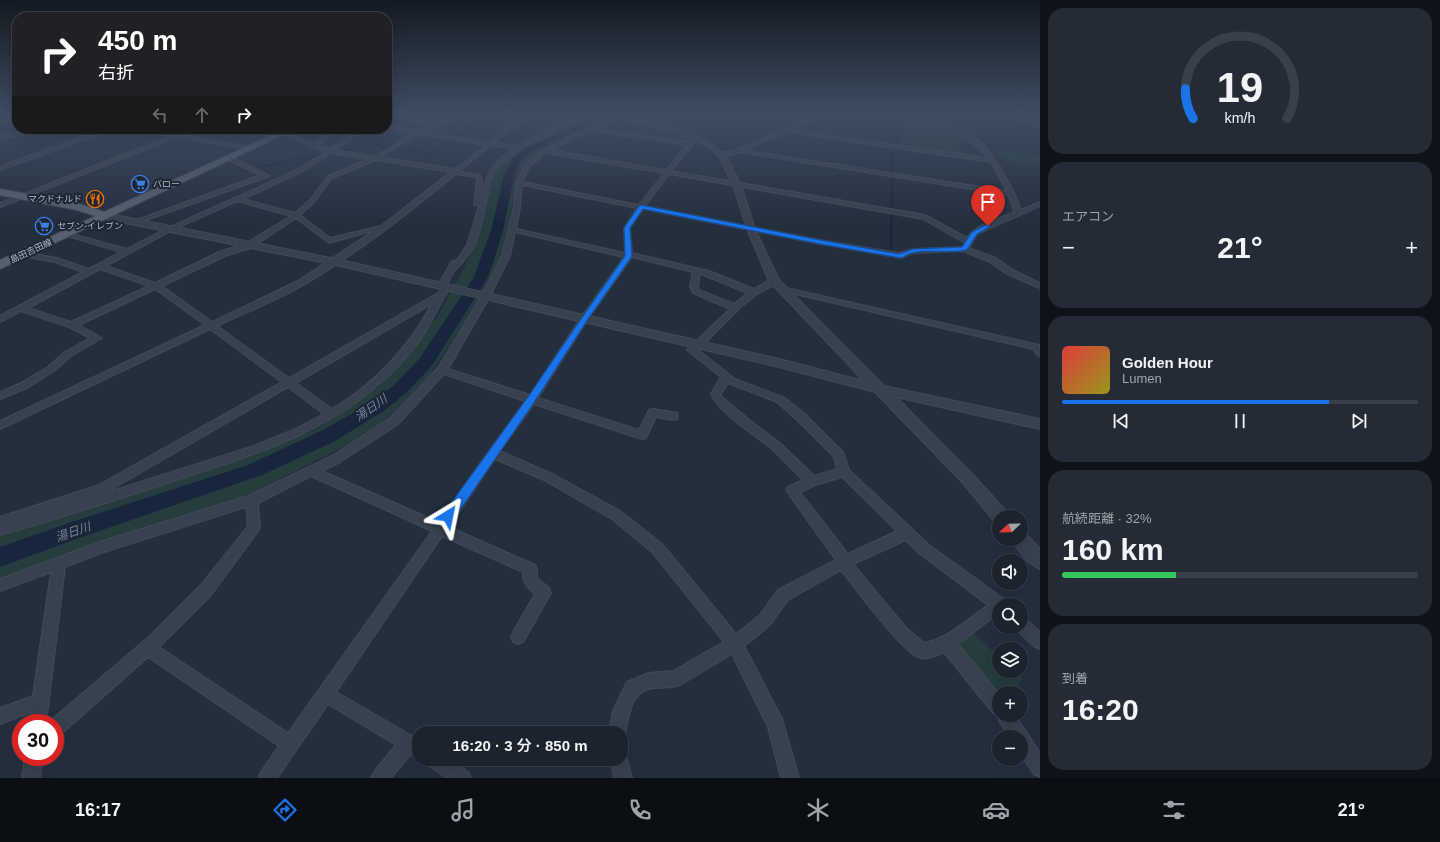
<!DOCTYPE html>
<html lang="ja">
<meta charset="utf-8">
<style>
:root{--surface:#1b232e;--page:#242b36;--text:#f1f3f6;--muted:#a0a4aa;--line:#39404a;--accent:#1a73e8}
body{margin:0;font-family:Helvetica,"Noto Sans JP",sans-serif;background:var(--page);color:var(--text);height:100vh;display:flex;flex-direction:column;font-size:15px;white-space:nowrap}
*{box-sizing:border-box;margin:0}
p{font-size:13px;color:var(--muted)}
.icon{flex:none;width:22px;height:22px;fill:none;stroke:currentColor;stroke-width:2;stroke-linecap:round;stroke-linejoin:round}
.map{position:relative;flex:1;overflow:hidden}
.sheet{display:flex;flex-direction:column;gap:8px;padding:8px;background:#0f1319;width:400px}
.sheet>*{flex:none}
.guide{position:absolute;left:12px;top:12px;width:380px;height:122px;border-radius:16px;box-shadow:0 4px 16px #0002,0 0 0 1px var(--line);background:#202124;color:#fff;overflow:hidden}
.needle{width:26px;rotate:248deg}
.controls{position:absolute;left:992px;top:510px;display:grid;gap:8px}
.controls a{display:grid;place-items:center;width:36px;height:36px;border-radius:50%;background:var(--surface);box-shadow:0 4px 16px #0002,0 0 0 1px var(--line);font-size:20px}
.speed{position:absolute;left:12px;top:714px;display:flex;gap:8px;font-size:20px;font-weight:700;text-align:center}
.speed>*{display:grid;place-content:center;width:52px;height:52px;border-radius:50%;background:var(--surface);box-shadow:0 4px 16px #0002,0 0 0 1px var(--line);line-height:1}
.speed .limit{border:6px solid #d22;background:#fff;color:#111}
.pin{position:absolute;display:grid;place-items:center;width:34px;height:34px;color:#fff;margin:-41px -17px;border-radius:50% 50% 50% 0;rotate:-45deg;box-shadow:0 0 4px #0007}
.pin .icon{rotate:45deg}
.me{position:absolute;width:44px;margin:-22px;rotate:35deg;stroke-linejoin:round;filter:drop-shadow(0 0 3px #0008)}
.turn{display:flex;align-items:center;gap:14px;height:84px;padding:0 20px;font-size:18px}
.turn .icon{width:52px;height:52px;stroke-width:2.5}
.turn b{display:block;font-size:28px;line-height:34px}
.lanes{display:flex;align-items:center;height:38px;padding:0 20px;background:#0003;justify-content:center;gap:20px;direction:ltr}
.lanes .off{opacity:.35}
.big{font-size:30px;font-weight:600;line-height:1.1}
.sheet .widget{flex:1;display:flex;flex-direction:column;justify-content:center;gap:6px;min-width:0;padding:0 14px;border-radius:16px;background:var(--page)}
.sheet .dial{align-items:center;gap:0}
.dial svg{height:104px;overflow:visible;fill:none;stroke:var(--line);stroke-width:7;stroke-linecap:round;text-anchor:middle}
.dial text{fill:var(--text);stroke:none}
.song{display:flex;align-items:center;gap:12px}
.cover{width:48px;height:48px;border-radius:6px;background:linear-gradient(135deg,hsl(0 70% 55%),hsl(60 70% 35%))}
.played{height:4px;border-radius:2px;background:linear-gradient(90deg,var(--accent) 75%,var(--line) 75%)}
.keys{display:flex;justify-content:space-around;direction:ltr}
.heat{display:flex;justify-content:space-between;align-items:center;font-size:22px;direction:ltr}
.charge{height:6px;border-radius:3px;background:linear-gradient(90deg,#34c759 32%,var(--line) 0)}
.trip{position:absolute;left:412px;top:726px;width:216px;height:40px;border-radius:16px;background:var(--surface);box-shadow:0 4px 16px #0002,0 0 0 1px var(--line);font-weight:600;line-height:40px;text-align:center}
.menu{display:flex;height:64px;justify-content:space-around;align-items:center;background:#0b0e12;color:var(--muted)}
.menu .icon{width:28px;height:28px}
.menu .selected{color:var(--accent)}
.menu b{font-size:18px;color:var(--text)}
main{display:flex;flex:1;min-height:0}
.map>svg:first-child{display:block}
.green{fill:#263c3f}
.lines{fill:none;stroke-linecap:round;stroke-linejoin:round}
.stream-far1{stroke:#17263c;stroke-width:1.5}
.stream{stroke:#17263c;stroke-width:2}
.river{fill:#17263c;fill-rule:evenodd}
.minor-casing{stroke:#414a57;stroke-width:2}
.tertiary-casing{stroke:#414a57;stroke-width:2}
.primary-casing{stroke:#414a57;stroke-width:2}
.minor{fill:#38414e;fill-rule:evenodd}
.tertiary{fill:#38414e;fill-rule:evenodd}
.primary{fill:#56606e;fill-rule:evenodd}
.route{fill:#1a73e8;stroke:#114b97}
.labels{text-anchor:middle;stroke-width:4;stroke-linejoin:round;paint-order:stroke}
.far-poi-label{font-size:9px;fill:#b4bcc9;stroke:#1d2633;text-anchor:start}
.far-street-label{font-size:9px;fill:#b4bcc9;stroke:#1d2633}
.water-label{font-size:12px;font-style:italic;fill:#6d86a8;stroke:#1d2633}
</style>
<main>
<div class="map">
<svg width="1040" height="778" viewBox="0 0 1040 778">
<rect width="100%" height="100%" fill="#242f3e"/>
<g class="green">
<polygon points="595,114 618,114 562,140 531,159 517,180 504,252 479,302 431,373 376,430 248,495 0,582 0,534 66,511 315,430 379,387 438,316 466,264 484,216 493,175 519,148"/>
<polygon points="980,114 1004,114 1040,124 1040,129 998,116"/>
<polygon points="930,115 944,116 975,145 957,143 964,156 901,146 902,123"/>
<polygon points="994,150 1040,155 1040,166 1004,161"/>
<polygon points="971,631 999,657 999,671 1015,671 1023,679 1009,693 1000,693 956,641"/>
</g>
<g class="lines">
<g class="stream-far1">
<polyline points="456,137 490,114"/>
<polyline points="395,148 431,154 452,139"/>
<polyline points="337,152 369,145 388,147"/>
<polyline points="259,167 324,154"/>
<polyline points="892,187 891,135 888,131 892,123 925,114"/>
</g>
<polyline class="stream" points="891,258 892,186"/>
<polygon class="river" points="604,114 614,114 535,150 520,161 514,175 503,231 494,260 487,279 431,367 406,393 385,410 335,441 262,475 76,539 0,567 0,547 72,522 248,465 321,431 373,402 394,385 419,359 473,279 491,231 504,175 513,158 529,146"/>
<defs>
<g id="minor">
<path d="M400,114H405L430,125L464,114H469L423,132L489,142L523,115H527V117L494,143L517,146L563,124L588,114H593L521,148L498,167L491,179L481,225L475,245L462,263L454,271L446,286L450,288C442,300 436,313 429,325C420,342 406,358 392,372C333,431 256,454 179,479C119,499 60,518 0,535V517L99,485L282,382L210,329L0,429V421L205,325L155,289L79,325L102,338L71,356L54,371L27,388L0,399V392L19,384L48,367L65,352L90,338L69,327L21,311L0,322V316L83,272L55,262L22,256V252L57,258L89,269L121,252L64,235V233H68L127,249L168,228L299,169L326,152L291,138L278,135V133L295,136L313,143L335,129H340L317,145L329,149L361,129H366L335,150L374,157L414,133L402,131L387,125V122L405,129L418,131L426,127ZM419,134L486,145L455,169L380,157ZM491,145L513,149C490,164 487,173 481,199L482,178L479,175L459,171ZM331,153L369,159L328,176L310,200L295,213L243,199L303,171ZM376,160L451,172L381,226L330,238L300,215L314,202L332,178ZM456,174L475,177L477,179L474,205L479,206L467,245L457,260L452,261L437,287L441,289L438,293L289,378L217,326C246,312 279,300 305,284C359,252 408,213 456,174ZM237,201L291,216L245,244L219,252L155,283L106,266L172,230ZM296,218L329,243L375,230L298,281L212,322L162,286L225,256L251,248ZM100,269L149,286L71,322L28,308ZM432,304C408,348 376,383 332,409L296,383ZM288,387L324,414L298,428L251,447L90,498L107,492Z"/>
<path d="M619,114H624L596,129L688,142L692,137H696L692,145L671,171L925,215L967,238C976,224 1000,218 1015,212L1008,195L734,151L737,149L1007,191L991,162L780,131L783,129L988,158L964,134L967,132C991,144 1011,185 1021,210L1040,202V206L977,234L969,248L996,258L1013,270L1040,283V288L1007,274L990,262L963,251L913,253L901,258L820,244L643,209L630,228L632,253L709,271L754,289L771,279H777V283L757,294L741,307L698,350L735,379L785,398L805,414L843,452L849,470L929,545L1005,600L1007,605H999V613L958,644L999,694V715H1015L1040,753V777L1034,774L1021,755V737H1009L999,721L997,714L993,713L944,652C938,655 928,660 921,658C904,655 854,586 841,570L788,600L770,625L744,646L782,719L799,778H781L768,727L732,654L680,685C670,689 659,686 649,689C627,695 630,722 623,739L621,740V733H609L613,711L627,682L649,673L674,671L690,661L724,642L652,552L612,519L544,480L495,459L449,527L535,565L537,569V578L549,588L551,593L523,642L518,644L513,642L511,637L513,632L535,594C527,587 523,584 523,572L442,536L336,692L419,740V757L411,754L391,778H371L374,772L396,745L328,704L277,778H258L261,772L279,746L148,657L61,734L55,736V723L49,722L150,636L201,585L248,526L246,507L104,552L65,567L46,723H30L31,712L0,724V708L33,696L51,572L0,591V579L103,541L248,496L332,456L389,419L438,368L482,296L502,256L514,207L516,183L525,165L543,150ZM591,131L686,145L666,170L551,150ZM546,153L664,173L639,205L523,182L529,167ZM669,174L923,219L965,243L962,247L913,249L899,253L820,240L645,206ZM522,185L637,208L624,228L625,253L516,229L520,207ZM515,232L624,257L580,319L530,395L448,369L490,296L510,256ZM632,257L693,272L690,286L693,293L730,309L687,350L721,377L711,394C718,412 756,436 772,449C783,459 793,470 803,480L788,487L786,490L836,560L778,590L760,615L736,634L662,544L620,511L552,474L500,451L534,404L642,439L646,438L656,417L673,420L677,419L678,416L677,413L653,409L649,410L639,430L538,398L588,319ZM700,274L703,275L748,293L734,304L699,290L698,286ZM444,374L525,401L438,522L322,471L340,462L397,425ZM728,383L777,402L797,420L834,457L837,469L814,476L781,444L753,423L722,397L721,394ZM311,476L432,531L288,733L159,647L211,595L258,531L260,527L258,503ZM842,477L897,531L848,554L800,492L815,485ZM906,540L919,553L988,605C969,618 948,639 924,643L906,628L853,564Z"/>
<polygon points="856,114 910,114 908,115 858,115"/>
<polygon points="17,116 17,118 0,123 0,120"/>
<polygon points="41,129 53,129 0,139 0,135"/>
<path d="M136,129C146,129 169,135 177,134C184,132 188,129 195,129L182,135L254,148L251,150L177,137L0,207V203L171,136Z"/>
<polygon points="227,157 231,157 270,176 138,223 134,223 134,221 260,175 227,159"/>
<polygon points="779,287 782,287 1039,345 1040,356 1037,355 1033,349 782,291 779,291"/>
<polygon points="1021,617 1026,619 1040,632 1040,649 1035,647 1016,629 1015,627 1021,627"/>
<polygon points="621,751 625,753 632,778 614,778 610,759 621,759"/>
<polygon points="25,757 43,757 40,778 22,778"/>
<polygon points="425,759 449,759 468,772 471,778 447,778 428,765"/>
</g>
<g id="tertiary">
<polygon points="506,114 572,114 569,116 543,119 509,116"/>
<path d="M606,114C628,111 687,132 708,142C713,145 718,149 723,153L735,150L821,114H828L827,115L739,152L726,156L741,185L755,229L779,280L884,386L1040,419V429L896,397L973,475L1007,512L1009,517H999V523L995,522L963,483L875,392L779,367L336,265L105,219L101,216L105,213L336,259L779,359L864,381L769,281L747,229L733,185L719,156L705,145L682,135L644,124Z"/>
<polygon points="105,129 114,129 0,170 0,166"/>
<path d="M1021,532L1026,534L1040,549V569C1029,565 1017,550 1012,539H1021Z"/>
</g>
<polygon id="primary" points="285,129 295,129 0,269 0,260 96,216 77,210 0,195 0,189 79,204 104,212"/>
</defs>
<use href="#minor" class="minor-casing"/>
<use href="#tertiary" class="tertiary-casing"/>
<use href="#primary" class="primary-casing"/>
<use href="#minor" class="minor"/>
<use href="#tertiary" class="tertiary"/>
<use href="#primary" class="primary"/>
</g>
<linearGradient id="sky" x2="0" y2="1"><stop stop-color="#141a22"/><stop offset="0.51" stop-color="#3f4d63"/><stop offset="1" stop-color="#3f4d63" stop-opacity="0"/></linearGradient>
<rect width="1040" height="223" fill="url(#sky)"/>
<path class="route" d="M641,205L820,240L899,254L913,249L962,247L972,232L986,225L991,226L977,234L967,250C949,254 930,249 912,253C907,254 905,257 901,258L820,244L643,209L630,228L632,256L588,319L535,401L453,520L448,521L444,520L443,516L444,513L528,397L581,319L625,256L624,228L639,206Z"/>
<defs>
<symbol id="supermarket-ring" viewBox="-11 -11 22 22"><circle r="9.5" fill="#1d2633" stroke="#3f7fe0" stroke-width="1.5"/><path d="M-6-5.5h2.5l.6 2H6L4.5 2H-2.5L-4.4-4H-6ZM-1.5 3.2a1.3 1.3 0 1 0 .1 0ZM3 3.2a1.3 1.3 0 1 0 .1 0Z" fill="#3f7fe0"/></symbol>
<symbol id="restaurant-ring" viewBox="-11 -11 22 22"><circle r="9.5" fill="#1d2633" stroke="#e8710a" stroke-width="1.5"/><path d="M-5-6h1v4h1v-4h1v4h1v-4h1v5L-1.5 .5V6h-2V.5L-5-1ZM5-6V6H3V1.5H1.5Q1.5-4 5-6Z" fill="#e8710a"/></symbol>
</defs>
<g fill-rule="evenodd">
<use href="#supermarket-ring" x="130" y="174" width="20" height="20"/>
<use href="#restaurant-ring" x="85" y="189" width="20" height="20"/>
<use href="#supermarket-ring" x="34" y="216" width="20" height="20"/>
</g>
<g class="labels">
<g class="far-poi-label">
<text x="153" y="187">バロー</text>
<text x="82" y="202" text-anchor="end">マクドナルド</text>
<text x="57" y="229">セブン-イレブン</text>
</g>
<g class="far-street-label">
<text transform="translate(31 251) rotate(-25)" y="3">島田吉田線</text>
</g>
<g class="water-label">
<text transform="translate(371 408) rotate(-35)" y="4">湯日川</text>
<text transform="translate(73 532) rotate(-19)" y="4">湯日川</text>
</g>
</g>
</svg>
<div class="controls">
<a><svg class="needle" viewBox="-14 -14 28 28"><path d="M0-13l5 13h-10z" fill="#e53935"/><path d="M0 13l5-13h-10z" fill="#a0a4aa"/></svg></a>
<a><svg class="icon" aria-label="sound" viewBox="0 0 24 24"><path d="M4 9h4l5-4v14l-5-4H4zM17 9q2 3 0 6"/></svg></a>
<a><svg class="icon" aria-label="search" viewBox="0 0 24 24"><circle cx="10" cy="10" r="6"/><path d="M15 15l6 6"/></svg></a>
<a><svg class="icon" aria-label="layers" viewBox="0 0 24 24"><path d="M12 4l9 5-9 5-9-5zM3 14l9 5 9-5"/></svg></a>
<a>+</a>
<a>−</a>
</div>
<div class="speed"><div class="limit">30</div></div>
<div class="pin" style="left:988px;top:226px;background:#d93025"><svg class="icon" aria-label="arrive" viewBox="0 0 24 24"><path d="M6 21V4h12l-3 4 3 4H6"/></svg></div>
<svg class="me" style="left:448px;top:516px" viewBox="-20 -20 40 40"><path d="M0-17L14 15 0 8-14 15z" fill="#1a73e8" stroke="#fff" stroke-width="4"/></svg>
<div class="trip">16:20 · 3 分 · 850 m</div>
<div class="guide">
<div class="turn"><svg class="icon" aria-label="right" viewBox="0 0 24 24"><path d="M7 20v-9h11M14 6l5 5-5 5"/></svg><div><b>450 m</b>右折</div></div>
<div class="lanes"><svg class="icon off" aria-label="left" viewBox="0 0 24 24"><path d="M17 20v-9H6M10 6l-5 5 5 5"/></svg><svg class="icon off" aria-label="ahead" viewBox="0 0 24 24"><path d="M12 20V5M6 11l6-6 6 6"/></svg><svg class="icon" aria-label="right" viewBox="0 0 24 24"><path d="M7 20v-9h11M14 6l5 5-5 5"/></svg></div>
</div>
</div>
<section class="sheet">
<div class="widget dial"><svg viewBox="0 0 100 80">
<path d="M14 69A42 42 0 1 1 86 69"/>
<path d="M14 69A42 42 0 0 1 8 46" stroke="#1a73e8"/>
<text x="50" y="56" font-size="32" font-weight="700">19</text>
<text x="50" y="72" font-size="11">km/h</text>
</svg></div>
<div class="widget"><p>エアコン</p>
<div class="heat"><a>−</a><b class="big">21°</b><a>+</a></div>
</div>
<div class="widget">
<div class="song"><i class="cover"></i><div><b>Golden Hour</b><p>Lumen</p></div></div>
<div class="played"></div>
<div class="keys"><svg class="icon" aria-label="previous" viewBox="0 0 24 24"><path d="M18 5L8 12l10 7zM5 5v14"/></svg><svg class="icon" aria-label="pause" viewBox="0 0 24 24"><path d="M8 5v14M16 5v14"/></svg><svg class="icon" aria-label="next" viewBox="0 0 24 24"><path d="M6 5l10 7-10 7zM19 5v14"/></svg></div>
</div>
<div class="widget"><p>航続距離 · 32%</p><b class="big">160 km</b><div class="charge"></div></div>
<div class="widget"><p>到着</p><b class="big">16:20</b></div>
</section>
</main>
<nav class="menu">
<b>16:17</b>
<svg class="icon selected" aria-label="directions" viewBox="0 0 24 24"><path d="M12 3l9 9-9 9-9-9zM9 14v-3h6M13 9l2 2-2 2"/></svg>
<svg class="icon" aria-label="music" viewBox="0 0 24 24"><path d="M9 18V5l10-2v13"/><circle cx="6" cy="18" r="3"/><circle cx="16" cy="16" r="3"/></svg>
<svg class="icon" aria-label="phone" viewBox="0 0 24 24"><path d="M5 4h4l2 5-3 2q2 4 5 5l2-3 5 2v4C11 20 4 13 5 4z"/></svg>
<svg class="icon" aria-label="climate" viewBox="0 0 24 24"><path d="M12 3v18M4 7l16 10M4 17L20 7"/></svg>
<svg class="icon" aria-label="car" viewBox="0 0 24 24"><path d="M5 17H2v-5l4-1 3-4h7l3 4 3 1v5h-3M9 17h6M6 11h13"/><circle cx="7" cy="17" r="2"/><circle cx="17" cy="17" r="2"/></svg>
<svg class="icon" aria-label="filters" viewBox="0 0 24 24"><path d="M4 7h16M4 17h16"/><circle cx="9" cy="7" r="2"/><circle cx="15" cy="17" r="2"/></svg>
<b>21°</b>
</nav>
